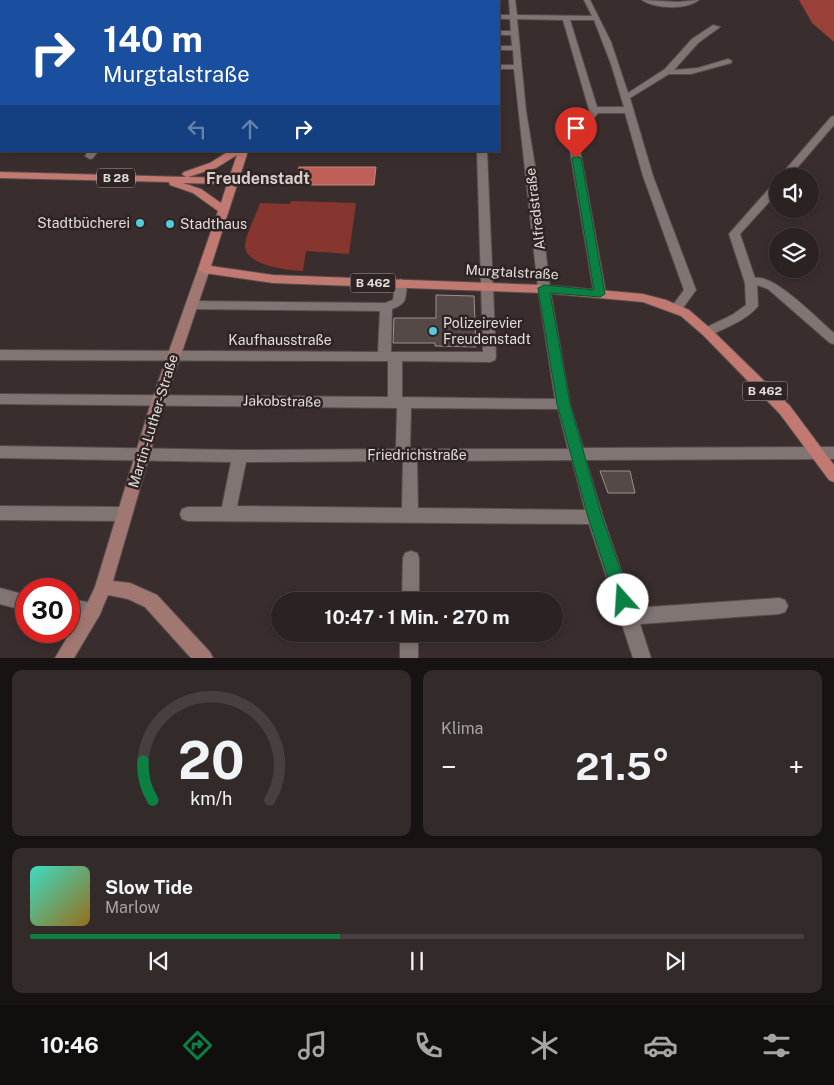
<!DOCTYPE html>
<html lang="de">
<meta charset="utf-8">
<style>
:root{--surface:#2b2222;--page:#332a2a;--text:#f1f3f6;--muted:#a6a4a5;--line:#473f40;--accent:#0b8043}
body{margin:0;font-family:"Public Sans",sans-serif;background:var(--page);color:var(--text);height:100vh;display:flex;flex-direction:column;font-size:19px;white-space:nowrap}
*{box-sizing:border-box;margin:0}
p{font-size:16px;color:var(--muted)}
.icon{flex:none;width:28px;height:28px;fill:none;stroke:currentColor;stroke-width:2;stroke-linecap:round;stroke-linejoin:round}
.map{position:relative;height:658px;overflow:hidden}
.sheet{display:flex;flex-direction:column;gap:12px;padding:12px;background:#181313;flex:1}
.sheet>*{flex:none}
.hud{position:absolute;left:0px;top:0px;width:500px;height:152px;box-shadow:0 2px 8px #0003,0 0 0 1px var(--line);background:#1a4fa0;color:#fff;overflow:hidden}
.tools{position:absolute;left:769px;top:168px;display:grid;gap:10px}
.tools a{display:grid;place-items:center;width:50px;height:50px;border-radius:50%;background:var(--surface);box-shadow:0 2px 8px #0003,0 0 0 1px var(--line);font-size:25px}
.speed{position:absolute;left:15px;top:578px;display:flex;gap:10px;font-size:25px;font-weight:700;text-align:center}
.speed>*{display:grid;place-content:center;width:65px;height:65px;border-radius:50%;background:var(--surface);box-shadow:0 2px 8px #0003,0 0 0 1px var(--line);line-height:1}
.speed .limit{border:8px solid #d22;background:#fff;color:#111}
.pin{position:absolute;display:grid;place-items:center;width:42px;height:42px;color:#fff;margin:-51px -21px;border-radius:50% 50% 50% 0;rotate:-45deg;box-shadow:0 0 5px #0007}
.pin .icon{rotate:45deg}
.me{position:absolute;width:55px;margin:-28px;rotate:341deg;stroke-linejoin:round;filter:drop-shadow(0 0 4px #0008)}
.turn{display:flex;align-items:center;gap:18px;height:105px;padding:0 20px;font-size:22px}
.turn .icon{width:65px;height:65px;stroke-width:2.5}
.turn b{display:block;font-size:35px;line-height:42px}
.lanes{display:flex;align-items:center;height:48px;padding:0 20px;background:#0003;justify-content:center;gap:25px;direction:ltr}
.lanes .off{opacity:.35}
.big{font-size:38px;font-weight:700;line-height:1.1}
.sheet .widget{flex:1;display:flex;flex-direction:column;justify-content:center;gap:8px;min-width:0;padding:0 18px;border-radius:10px;background:var(--page)}
.sheet .dial{align-items:center;gap:0}
.dial svg{height:130px;overflow:visible;fill:none;stroke:var(--line);stroke-width:7;stroke-linecap:round;text-anchor:middle}
.dial text{fill:var(--text);stroke:none}
.song{display:flex;align-items:center;gap:15px}
.cover{width:60px;height:60px;border-radius:8px;background:linear-gradient(135deg,hsl(170 70% 55%),hsl(40 70% 35%))}
.played{height:5px;border-radius:2px;background:linear-gradient(90deg,var(--accent) 40%,var(--line) 40%)}
.keys{display:flex;justify-content:space-around;direction:ltr}
.heat{display:flex;justify-content:space-between;align-items:center;font-size:28px;direction:ltr}
.sheet .tiles{flex:1;display:grid;gap:12px;grid-template-columns:1fr 1fr}
.widget:last-child{grid-column:span 2}
.trip{position:absolute;left:271px;top:592px;width:292px;height:50px;border-radius:25px;background:var(--surface);box-shadow:0 2px 8px #0003,0 0 0 1px var(--line);font-weight:700;line-height:50px;text-align:center}
.tabs{display:flex;height:80px;justify-content:space-around;align-items:center;background:#110e0e;color:var(--muted)}
.tabs .icon{width:35px;height:35px}
.tabs .selected{color:var(--accent)}
.tabs b{font-size:22px;color:var(--text)}
.map>svg:first-child{display:block}
.green{fill:#86362f}
.forest{fill:#994039}
.water{fill:#be6057;stroke:#c9857f}
.building{fill:#554948;stroke:#9d908e}
.lines{fill:none;stroke-linecap:round;stroke-linejoin:round}
.street-casing{stroke:#574d4c;stroke-width:2}
.secondary-casing{stroke:#574d4c;stroke-width:2}
.primary-casing{stroke:#574d4c;stroke-width:2}
.street{fill:#817573;fill-rule:evenodd}
.secondary{fill:#a17772;fill-rule:evenodd}
.primary{fill:#c17971;fill-rule:evenodd}
.route{fill:#0b8043;stroke:#07532c}
.poi-dot{fill:#53cbda;stroke:#2e2423;stroke-width:2}
.labels{text-anchor:middle;stroke-width:5;stroke-linejoin:round;paint-order:stroke}
.shield{fill:#2e2423;stroke:#ada5a4;stroke-width:1}
.shield-label{font-size:12px;font-weight:bold;fill:#e3dcdb}
.street-label{font-size:14px;fill:#e3dcdb;stroke:#2e2423}
.poi-label{font-size:14px;fill:#e3dcdb;stroke:#2e2423;text-anchor:start}
.far-district-label{font-size:16px;font-weight:bold;fill:#dbcdcb;stroke:#2e2423}
</style>
<div class="map">
<svg width="834" height="658" viewBox="0 0 834 658">
<rect width="100%" height="100%" fill="#392e2d"/>
<path class="green" d="M291,201L356,203L349,254L306,251L303,271C289,270 244,266 245,245C245,237 257,213 260,203L290,204Z"/>
<polygon class="forest" points="799,0 834,0 834,42 812,23"/>
<polygon class="water" points="299,167 376,167 374,185 295,185"/>
<g class="building">
<polygon points="436,295 474,296 476,347 435,346 435,343 393,343 394,318 436,318"/>
<polygon points="600,471 630,471 635,493 608,493"/>
</g>
<g class="lines">
<defs>
<g id="street">
<rect x="175" y="0" width="59" height="1"/>
<path d="M509,0H515L517,15L592,16L584,0H590L611,42L628,93L665,69L692,39L713,25L720,27L698,43L674,70L698,68L728,59L732,61L731,63L691,74H669L630,98L653,176L696,290L680,312L676,313L670,309L684,290L643,176L625,113H598L578,139L606,294L600,298L594,294L568,139L590,113L563,20L517,19L526,111L537,178L550,289L570,404L583,448L834,447V459L586,460L603,517L634,608L779,598L785,600L788,606L785,612L779,614L640,624L651,658H633L589,524L188,521L182,519L180,514L182,509L188,507H222L231,462L0,458V446L240,450L396,449L397,408L0,404V394L388,397V361L0,360V350L378,352L380,311L192,309L186,305L192,301L385,303L393,300L395,283L401,279L407,283C405,299 408,303 392,309L391,352H483L477,151H487L496,357L495,360L490,362L402,361V397L555,399L538,289L514,69H499V65H514L513,50H499V46H512L511,35H499V31H511L510,19H499V15H510ZM570,20H594L611,64L624,107H597ZM411,408L558,409L568,449H410ZM572,460L585,510L418,508L417,461ZM403,461L402,508L237,506L246,462Z"/>
<path d="M642,0L678,2L699,0C686,10 655,9 642,0Z"/>
<rect x="0" y="24" width="1" height="4"/>
<rect x="0" y="55" width="1" height="4"/>
<polygon points="1,88 1,94 0,95 0,89"/>
<polygon points="834,116 834,125 790,176 780,176 831,117"/>
<polygon points="88,151 98,151 93,158 90,159 85,156"/>
<path d="M778,182V192L740,234L755,278C775,274 818,320 834,333V344L830,343L768,289L757,285L758,306C747,320 727,327 711,335L707,336L701,332L703,329L732,315L746,305L745,283L729,234L774,183Z"/>
<polygon points="0,506 124,507 130,509 132,514 130,519 124,521 0,520"/>
<polygon points="411,551 417,553 419,558 419,601 402,601 403,558 405,553"/>
<polygon points="0,588 26,595 26,611 0,604"/>
<polygon points="69,599 99,604 102,610 99,616 93,618 69,615"/>
<rect x="400" y="634" width="18" height="24"/>
</g>
<polygon id="secondary" points="204,265 210,269 166,399 113,581 130,583 157,595 210,652 213,658 191,658 145,607 128,599 108,595 99,616 74,658 55,658 87,604 95,587 152,399 198,269"/>
<path id="primary" d="M229,151H248L211,266L273,275L544,285L643,294L666,300L689,310L711,329L790,406L834,465V482L829,480L780,414L703,335L681,316L643,302L544,293L273,283L204,273L198,269L218,211L193,193L170,185L169,182L0,178V172L186,177L182,174L184,172L210,163ZM237,155L229,178L188,177L216,168ZM183,183L227,184L221,203L201,189Z"/>
</defs>
<use href="#street" class="street-casing"/>
<use href="#secondary" class="secondary-casing"/>
<use href="#primary" class="primary-casing"/>
<use href="#street" class="street"/>
<use href="#secondary" class="secondary"/>
<use href="#primary" class="primary"/>
</g>
<polygon class="route" points="576,156 581,158 605,294 600,297 550,293 570,404 602,517 631,600 629,605 623,607 618,605 615,600 588,517 557,404 538,288 544,285 594,290 572,158"/>
<g class="poi-dot">
<circle cx="140" cy="223" r="5"/>
<circle cx="170" cy="224" r="5"/>
<circle cx="433" cy="331" r="5"/>
</g>
<g class="labels">
<g class="shield">
<rect x="97" y="168.5" width="38" height="19" rx="4"/>
<rect x="350.5" y="273.5" width="45" height="19" rx="4"/>
<rect x="742.5" y="381.5" width="45" height="19" rx="4"/>
</g>
<g class="shield-label">
<text x="116" y="182">B 28</text>
<text x="373" y="287">B 462</text>
<text x="765" y="395">B 462</text>
</g>
<g class="street-label">
<text transform="translate(535 209) rotate(-97)" y="5">Alfredstraße</text>
<text transform="translate(512 272) rotate(3)" y="5">Murgtalstraße</text>
<text x="280" y="345">Kaufhausstraße</text>
<text transform="translate(282 401) rotate(1)" y="5">Jakobstraße</text>
<text transform="translate(153 421) rotate(-73)" y="5">Martin-Luther-Straße</text>
<text x="417" y="460">Friedrichstraße</text>
</g>
<g class="poi-label">
<text x="130" y="228" text-anchor="end">Stadtbücherei</text>
<text x="180" y="229">Stadthaus</text>
<text x="443" y="328">Polizeirevier<tspan x="443" dy="16">Freudenstadt</tspan></text>
</g>
<g class="far-district-label">
<text x="258" y="184">Freudenstadt</text>
</g>
</g>
</svg>
<div class="tools">
<a><svg class="icon" aria-label="sound" viewBox="0 0 24 24"><path d="M4 9h4l5-4v14l-5-4H4zM17 9q2 3 0 6"/></svg></a>
<a><svg class="icon" aria-label="layers" viewBox="0 0 24 24"><path d="M12 4l9 5-9 5-9-5zM3 14l9 5 9-5"/></svg></a>
</div>
<div class="speed"><div class="limit">30</div></div>
<div class="pin" style="left:576px;top:158px;background:#d93025"><svg class="icon" aria-label="arrive" viewBox="0 0 24 24"><path d="M6 21V4h12l-3 4 3 4H6"/></svg></div>
<svg class="me" style="left:623px;top:600px" viewBox="-20 -20 40 40"><circle r="19" fill="#fff"/><path d="M0-13L10 11 0 6-10 11z" fill="#0b8043"/></svg>
<div class="trip">10:47 · 1 Min. · 270 m</div>
<div class="hud">
<div class="turn"><svg class="icon" aria-label="right" viewBox="0 0 24 24"><path d="M7 20v-9h11M14 6l5 5-5 5"/></svg><div><b>140 m</b>Murgtalstraße</div></div>
<div class="lanes"><svg class="icon off" aria-label="left" viewBox="0 0 24 24"><path d="M17 20v-9H6M10 6l-5 5 5 5"/></svg><svg class="icon off" aria-label="ahead" viewBox="0 0 24 24"><path d="M12 20V5M6 11l6-6 6 6"/></svg><svg class="icon" aria-label="right" viewBox="0 0 24 24"><path d="M7 20v-9h11M14 6l5 5-5 5"/></svg></div>
</div>
</div>
<section class="sheet">
<div class="tiles">
<div class="widget dial"><svg viewBox="0 0 100 80">
<path d="M14 69A42 42 0 1 1 86 69"/>
<path d="M14 69A42 42 0 0 1 8 45" stroke="#0b8043"/>
<text x="50" y="56" font-size="32" font-weight="700">20</text>
<text x="50" y="72" font-size="11">km/h</text>
</svg></div>
<div class="widget"><p>Klima</p>
<div class="heat"><a>−</a><b class="big">21.5°</b><a>+</a></div>
</div>
<div class="widget">
<div class="song"><i class="cover"></i><div><b>Slow Tide</b><p>Marlow</p></div></div>
<div class="played"></div>
<div class="keys"><svg class="icon" aria-label="previous" viewBox="0 0 24 24"><path d="M18 5L8 12l10 7zM5 5v14"/></svg><svg class="icon" aria-label="pause" viewBox="0 0 24 24"><path d="M8 5v14M16 5v14"/></svg><svg class="icon" aria-label="next" viewBox="0 0 24 24"><path d="M6 5l10 7-10 7zM19 5v14"/></svg></div>
</div>
</div>
</section>
<nav class="tabs">
<b>10:46</b>
<svg class="icon selected" aria-label="directions" viewBox="0 0 24 24"><path d="M12 3l9 9-9 9-9-9zM9 14v-3h6M13 9l2 2-2 2"/></svg>
<svg class="icon" aria-label="music" viewBox="0 0 24 24"><path d="M9 18V5l10-2v13"/><circle cx="6" cy="18" r="3"/><circle cx="16" cy="16" r="3"/></svg>
<svg class="icon" aria-label="phone" viewBox="0 0 24 24"><path d="M5 4h4l2 5-3 2q2 4 5 5l2-3 5 2v4C11 20 4 13 5 4z"/></svg>
<svg class="icon" aria-label="climate" viewBox="0 0 24 24"><path d="M12 3v18M4 7l16 10M4 17L20 7"/></svg>
<svg class="icon" aria-label="car" viewBox="0 0 24 24"><path d="M5 17H2v-5l4-1 3-4h7l3 4 3 1v5h-3M9 17h6M6 11h13"/><circle cx="7" cy="17" r="2"/><circle cx="17" cy="17" r="2"/></svg>
<svg class="icon" aria-label="filters" viewBox="0 0 24 24"><path d="M4 7h16M4 17h16"/><circle cx="9" cy="7" r="2"/><circle cx="15" cy="17" r="2"/></svg>
</nav>
